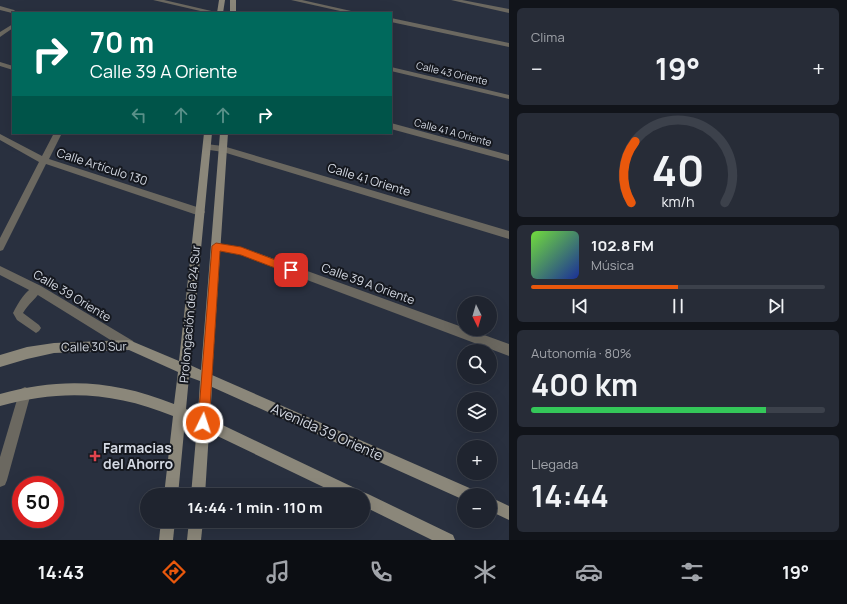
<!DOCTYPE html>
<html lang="es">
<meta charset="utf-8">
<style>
:root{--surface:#1f242f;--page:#272c37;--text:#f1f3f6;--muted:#a1a4aa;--line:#3c414b;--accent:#ea580c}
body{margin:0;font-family:Manrope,sans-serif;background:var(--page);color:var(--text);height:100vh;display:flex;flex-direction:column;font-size:15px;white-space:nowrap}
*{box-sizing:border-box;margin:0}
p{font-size:13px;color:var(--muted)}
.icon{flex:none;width:22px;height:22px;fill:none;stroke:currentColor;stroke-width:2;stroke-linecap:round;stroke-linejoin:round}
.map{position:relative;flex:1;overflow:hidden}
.side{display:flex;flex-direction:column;gap:8px;padding:8px;background:#11141a;width:338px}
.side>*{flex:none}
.guide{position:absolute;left:12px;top:12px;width:380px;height:122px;border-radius:0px;box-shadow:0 4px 16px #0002,0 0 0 1px var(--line);background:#00695c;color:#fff;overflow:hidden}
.needle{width:26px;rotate:175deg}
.fabs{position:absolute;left:457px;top:296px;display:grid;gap:8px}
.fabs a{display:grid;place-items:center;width:40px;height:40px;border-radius:50%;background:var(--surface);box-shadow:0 4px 16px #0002,0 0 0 1px var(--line);font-size:20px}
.speed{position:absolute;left:12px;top:476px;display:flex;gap:8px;font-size:20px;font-weight:700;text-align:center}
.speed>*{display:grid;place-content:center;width:52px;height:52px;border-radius:50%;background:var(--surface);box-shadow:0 4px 16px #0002,0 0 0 1px var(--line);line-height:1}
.speed .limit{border:6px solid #d22;background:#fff;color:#111}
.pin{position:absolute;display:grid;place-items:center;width:34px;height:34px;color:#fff;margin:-17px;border-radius:8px;box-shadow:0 2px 6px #0006}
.me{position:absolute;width:44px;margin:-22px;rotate:4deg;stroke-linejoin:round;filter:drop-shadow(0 0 3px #0008)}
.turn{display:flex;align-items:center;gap:14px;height:84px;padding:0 12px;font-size:18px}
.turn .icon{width:52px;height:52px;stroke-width:2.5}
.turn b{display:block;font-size:28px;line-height:34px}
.lanes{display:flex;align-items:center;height:38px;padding:0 12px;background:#0003;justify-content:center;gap:20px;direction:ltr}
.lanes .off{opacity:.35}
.big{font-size:30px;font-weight:700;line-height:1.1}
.side .card{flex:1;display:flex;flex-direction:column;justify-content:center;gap:6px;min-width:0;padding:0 14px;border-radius:6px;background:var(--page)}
.side .dial{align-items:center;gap:0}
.dial svg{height:104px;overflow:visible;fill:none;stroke:var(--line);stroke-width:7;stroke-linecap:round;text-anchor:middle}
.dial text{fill:var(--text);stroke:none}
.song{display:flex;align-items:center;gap:12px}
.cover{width:48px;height:48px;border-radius:6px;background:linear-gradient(135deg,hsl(100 70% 55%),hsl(230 70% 35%))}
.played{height:4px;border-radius:2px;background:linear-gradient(90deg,var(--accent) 50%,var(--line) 50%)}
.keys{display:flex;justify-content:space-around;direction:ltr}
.heat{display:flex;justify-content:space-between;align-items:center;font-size:22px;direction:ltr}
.charge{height:6px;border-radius:3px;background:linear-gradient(90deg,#34c759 80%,var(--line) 0)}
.trip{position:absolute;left:140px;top:488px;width:230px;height:40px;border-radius:20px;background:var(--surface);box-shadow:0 4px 16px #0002,0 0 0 1px var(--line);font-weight:700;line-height:40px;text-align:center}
.menu{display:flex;height:64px;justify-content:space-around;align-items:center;background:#0c0e13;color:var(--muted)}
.menu .icon{width:28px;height:28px}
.menu .on{color:var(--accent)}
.menu b{font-size:18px;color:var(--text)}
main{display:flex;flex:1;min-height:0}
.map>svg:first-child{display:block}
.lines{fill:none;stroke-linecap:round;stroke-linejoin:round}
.lane{fill:#6b6860;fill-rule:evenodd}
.street{fill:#6b6860;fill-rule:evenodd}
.secondary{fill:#8b877a;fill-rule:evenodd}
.route{fill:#ea580c;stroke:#983908}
.health-dot{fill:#e0444e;stroke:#15181f;stroke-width:1.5}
.labels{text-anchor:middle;stroke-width:4;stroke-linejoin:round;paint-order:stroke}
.far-street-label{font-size:10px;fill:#d4d9e3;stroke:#15181f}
.street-label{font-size:12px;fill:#d4d9e3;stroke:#15181f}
.near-street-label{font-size:14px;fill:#d4d9e3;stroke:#15181f}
.near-poi-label{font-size:14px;font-weight:bold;fill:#d4d9e3;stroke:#15181f;text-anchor:start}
</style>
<main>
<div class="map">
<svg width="509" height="540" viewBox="0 0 509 540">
<rect width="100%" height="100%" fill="#29303f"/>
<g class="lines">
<g class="lane">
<polygon points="13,24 13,28 0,37 0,32"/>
<path d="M37,285L40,286L42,289C37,298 28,304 23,313L39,325L41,328L39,331L36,333L17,320L13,313C18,303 26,289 37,285Z"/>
</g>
<g class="street">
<polygon points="153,0 164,0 220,13 209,13"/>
<polygon points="291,0 302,0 360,13 349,13"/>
<polygon points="451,0 462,0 509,9 509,13"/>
<polygon points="0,6 14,10 15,11 12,13 0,10"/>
<polygon points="391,18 509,43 509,47 391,22"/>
<polygon points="0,62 13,66 13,70 0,66"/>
<polygon points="391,67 509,95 509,99 391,71"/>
<polygon points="391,123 509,155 509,161 391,129"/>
<polygon points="54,133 62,133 49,159 203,209 205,212 203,215 200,216 46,164 3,250 0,251 0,238 39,162 0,140 0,134 42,156"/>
<polygon points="206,144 223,146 509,231 509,239 223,152 203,149 203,145"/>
<polygon points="216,243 241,247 509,344 509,356 241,255 213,250 211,247 213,244"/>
<polygon points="0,266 41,286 133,341 135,345 133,349 129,350 125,349 33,292 0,275"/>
<polygon points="25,387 29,389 31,393 7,480 5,485 0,487 0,457 19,393 21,389"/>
</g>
<g class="secondary">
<polygon points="219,0 225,0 223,13 217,13"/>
<rect x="230" y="0" width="6" height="13"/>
<path d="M204,133H212L190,365L201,370L220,133H228L212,375L474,490L476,495H464V500L212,387L210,419L359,490L360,493L363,492L368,494L453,535L455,540H432L363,506V495H340L209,432L205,495H191L197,426L185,421L178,495H164L173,416C114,392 62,389 0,406V394C62,377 114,380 174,404L178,372L129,350L54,353L27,359L0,367V355L27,347L54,343L129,340L179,361ZM189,377L200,381L198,414L186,409Z"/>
<polygon points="490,497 509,506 509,520 490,511"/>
<polygon points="161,521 175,521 173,540 159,540"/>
<polygon points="189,521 203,521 201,540 187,540"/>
</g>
</g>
<polygon class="route" points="216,243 241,247 294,267 296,270 294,272 291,274 241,255 220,251 209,423 207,427 203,428 199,427 198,423 212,246"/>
<path class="health-dot" d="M93 450h4v4h4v4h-4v4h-4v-4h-4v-4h4z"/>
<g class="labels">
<g class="far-street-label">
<text transform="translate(452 73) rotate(13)" y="4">Calle 43 Oriente</text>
<text transform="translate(453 132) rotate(15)" y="4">Calle 41 A Oriente</text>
</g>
<g class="street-label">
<text transform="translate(102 167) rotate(18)" y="4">Calle Artículo 130</text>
<text transform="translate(369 180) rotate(17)" y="4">Calle 41 Oriente</text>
<text transform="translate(368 284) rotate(20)" y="4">Calle 39 A Oriente</text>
<text transform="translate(72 296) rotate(31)" y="4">Calle 39 Oriente</text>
<text transform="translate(190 314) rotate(-85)" y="4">Prolongación de la 24 Sur</text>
<text transform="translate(94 347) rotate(-1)" y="4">Calle 30 Sur</text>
</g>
<g class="near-street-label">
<text transform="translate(327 432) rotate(24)" y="5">Avenida 39 Oriente</text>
</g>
<g class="near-poi-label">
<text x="103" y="453">Farmacias<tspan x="103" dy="16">del Ahorro</tspan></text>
</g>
</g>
</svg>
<div class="fabs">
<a><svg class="needle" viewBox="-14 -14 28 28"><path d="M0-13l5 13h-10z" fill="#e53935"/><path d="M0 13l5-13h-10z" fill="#a1a4aa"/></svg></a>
<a><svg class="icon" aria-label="search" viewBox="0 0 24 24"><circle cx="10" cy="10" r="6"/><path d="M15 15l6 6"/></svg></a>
<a><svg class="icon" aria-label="layers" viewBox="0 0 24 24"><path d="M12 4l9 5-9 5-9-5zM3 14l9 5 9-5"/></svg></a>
<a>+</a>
<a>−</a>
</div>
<div class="speed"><div class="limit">50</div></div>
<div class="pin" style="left:291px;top:270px;background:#d93025"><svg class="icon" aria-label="arrive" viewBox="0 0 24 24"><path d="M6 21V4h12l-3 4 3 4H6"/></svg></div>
<svg class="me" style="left:203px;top:423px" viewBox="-20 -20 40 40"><circle r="17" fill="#ea580c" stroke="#fff" stroke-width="3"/><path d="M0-11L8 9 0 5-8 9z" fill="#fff"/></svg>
<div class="trip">14:44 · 1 min · 110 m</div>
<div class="guide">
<div class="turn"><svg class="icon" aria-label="right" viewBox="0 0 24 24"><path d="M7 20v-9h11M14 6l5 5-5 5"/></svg><div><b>70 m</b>Calle 39 A Oriente</div></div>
<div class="lanes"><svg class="icon off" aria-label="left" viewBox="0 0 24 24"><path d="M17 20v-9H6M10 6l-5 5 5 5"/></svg><svg class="icon off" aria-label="ahead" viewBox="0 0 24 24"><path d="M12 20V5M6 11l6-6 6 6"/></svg><svg class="icon off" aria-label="ahead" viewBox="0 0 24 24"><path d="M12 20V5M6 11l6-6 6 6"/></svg><svg class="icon" aria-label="right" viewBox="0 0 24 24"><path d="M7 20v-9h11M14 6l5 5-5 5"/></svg></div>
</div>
</div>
<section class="side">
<div class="card"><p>Clima</p>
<div class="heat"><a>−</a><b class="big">19°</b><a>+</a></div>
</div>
<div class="card dial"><svg viewBox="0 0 100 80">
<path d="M14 69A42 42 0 1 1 86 69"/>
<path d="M14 69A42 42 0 0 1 17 22" stroke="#ea580c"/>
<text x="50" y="56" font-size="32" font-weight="700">40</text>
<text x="50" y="72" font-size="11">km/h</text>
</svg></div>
<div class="card">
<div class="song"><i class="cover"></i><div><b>102.8 FM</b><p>Música</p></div></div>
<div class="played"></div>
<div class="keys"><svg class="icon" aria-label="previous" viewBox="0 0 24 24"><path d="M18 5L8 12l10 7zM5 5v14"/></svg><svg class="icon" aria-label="pause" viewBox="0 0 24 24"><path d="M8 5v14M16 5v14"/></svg><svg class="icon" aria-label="next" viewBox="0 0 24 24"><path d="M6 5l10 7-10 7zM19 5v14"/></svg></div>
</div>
<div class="card"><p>Autonomía · 80%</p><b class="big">400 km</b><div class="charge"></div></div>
<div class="card"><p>Llegada</p><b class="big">14:44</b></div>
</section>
</main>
<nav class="menu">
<b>14:43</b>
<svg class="icon on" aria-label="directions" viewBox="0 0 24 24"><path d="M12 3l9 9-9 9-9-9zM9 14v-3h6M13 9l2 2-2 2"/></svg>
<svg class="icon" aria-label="music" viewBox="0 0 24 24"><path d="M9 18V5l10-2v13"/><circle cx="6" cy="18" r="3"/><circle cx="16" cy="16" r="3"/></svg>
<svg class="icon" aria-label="phone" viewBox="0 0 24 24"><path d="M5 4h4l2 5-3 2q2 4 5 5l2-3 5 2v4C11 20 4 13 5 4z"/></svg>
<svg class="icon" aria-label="climate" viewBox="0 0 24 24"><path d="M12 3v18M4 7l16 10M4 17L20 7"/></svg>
<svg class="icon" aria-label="car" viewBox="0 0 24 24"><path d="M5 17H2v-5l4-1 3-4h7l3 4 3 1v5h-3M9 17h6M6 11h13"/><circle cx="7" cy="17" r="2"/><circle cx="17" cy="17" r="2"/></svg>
<svg class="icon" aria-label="filters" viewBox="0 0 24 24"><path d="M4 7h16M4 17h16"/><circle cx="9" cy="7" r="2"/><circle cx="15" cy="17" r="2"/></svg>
<b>19°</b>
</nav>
